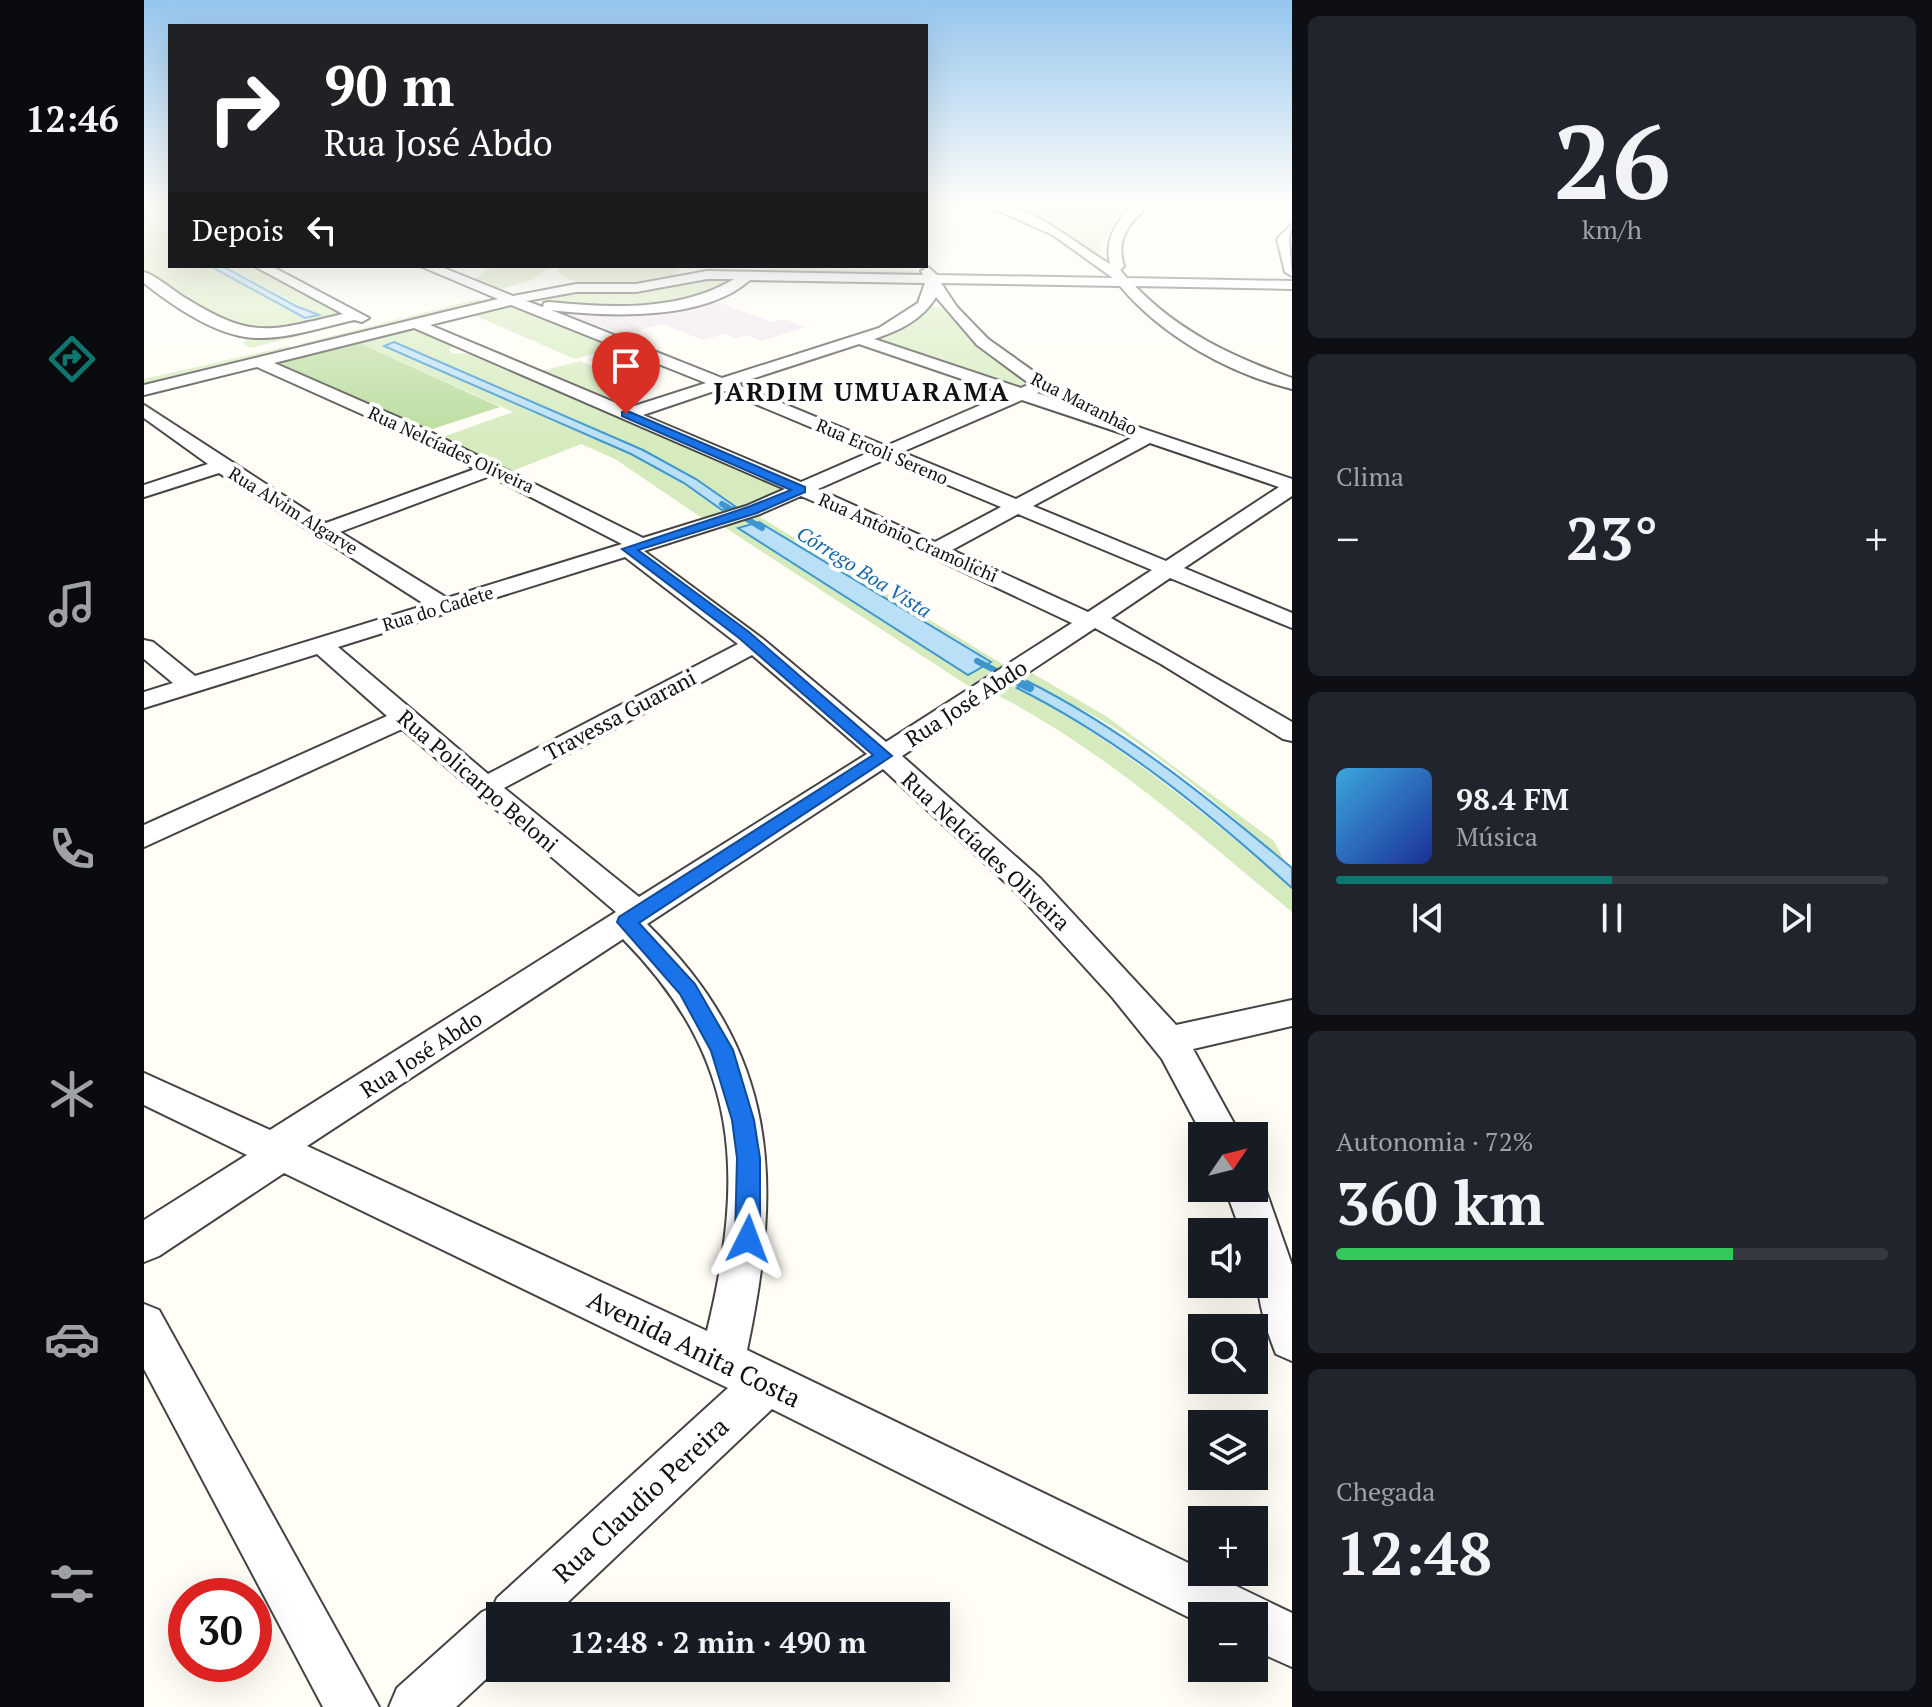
<!DOCTYPE html>
<html lang="pt">
<meta charset="utf-8">
<style>
:root{--surface:#171b24;--page:#20242c;--text:#f1f3f6;--muted:#9ea1a6;--line:#363941;--accent:#0f766e}
body{margin:0;font-family:"PT Serif",serif;background:var(--page);color:var(--text);height:100vh;display:flex;flex-direction:column;font-size:30px;white-space:nowrap}
*{box-sizing:border-box;margin:0}
p{font-size:26px;color:var(--muted)}
.icon{flex:none;width:44px;height:44px;fill:none;stroke:currentColor;stroke-width:2;stroke-linecap:round;stroke-linejoin:round}
.map{position:relative;flex:1;overflow:hidden}
.side{display:flex;flex-direction:column;gap:16px;padding:16px;background:#0d0f14;width:640px}
.side>*{flex:none}
.hud{position:absolute;left:24px;top:24px;width:760px;height:244px;border-radius:0px;box-shadow:0 8px 32px #0002;background:#202124;color:#fff;overflow:hidden}
.needle{width:52px;rotate:55deg}
.fabs{position:absolute;left:1044px;top:1122px;display:grid;gap:16px}
.fabs a{display:grid;place-items:center;width:80px;height:80px;border-radius:0px;background:var(--surface);box-shadow:0 8px 32px #0002;font-size:40px}
.speed{position:absolute;left:24px;top:1578px;display:flex;gap:16px;font-size:40px;font-weight:700;text-align:center}
.speed>*{display:grid;place-content:center;width:104px;height:104px;border-radius:50%;background:var(--surface);box-shadow:0 8px 32px #0002;line-height:1}
.speed .limit{border:12px solid #d22;background:#fff;color:#111}
.pin{position:absolute;display:grid;place-items:center;width:68px;height:68px;color:#fff;margin:-82px -34px;border-radius:50% 50% 50% 0;rotate:-45deg;box-shadow:0 0 8px #0007}
.pin .icon{rotate:45deg}
.me{position:absolute;width:88px;margin:-44px;rotate:3deg;stroke-linejoin:round;filter:drop-shadow(0 0 6px #0008)}
.turn{display:flex;align-items:center;gap:28px;height:168px;padding:0 24px;font-size:36px}
.turn .icon{width:104px;height:104px;stroke-width:2.5}
.turn b{display:block;font-size:56px;line-height:68px}
.then{display:flex;align-items:center;height:76px;padding:0 24px;background:#0003;gap:16px;font-size:30px}
.big{font-size:60px;font-weight:600;line-height:1.1}
.side .tile{flex:1;display:flex;flex-direction:column;justify-content:center;gap:12px;min-width:0;padding:0 28px;border-radius:12px;background:var(--page)}
.side .dial{align-items:center;gap:0}
.dial b{font-size:104px;line-height:1}
.song{display:flex;align-items:center;gap:24px}
.cover{width:96px;height:96px;border-radius:12px;background:linear-gradient(135deg,hsl(200 70% 55%),hsl(230 70% 35%))}
.played{height:8px;border-radius:4px;background:linear-gradient(90deg,var(--accent) 50%,var(--line) 50%)}
.keys{display:flex;justify-content:space-around;direction:ltr}
.heat{display:flex;justify-content:space-between;align-items:center;font-size:44px;direction:ltr}
.charge{height:12px;border-radius:6px;background:linear-gradient(90deg,#34c759 72%,var(--line) 0)}
.trip{position:absolute;left:342px;top:1602px;width:464px;height:80px;border-radius:0px;background:var(--surface);box-shadow:0 8px 32px #0002;font-weight:600;line-height:80px;text-align:center}
main{display:flex;flex:1;min-height:0}
.dock{display:flex;flex-direction:column;width:144px;justify-content:space-around;align-items:center;background:#090b0e;color:var(--muted)}
.dock .icon{width:56px;height:56px}
.dock .active{color:var(--accent)}
.dock b{font-size:36px;color:var(--text)}
.map>svg:first-child{display:block}
.industrial{fill:#eee6ef}
.green{fill:#d5ebbd;fill-rule:evenodd}
.forest{fill:#b9dc9c}
.water{fill:#b9e0f7;stroke:#3f96cf;stroke-width:2}
.lines{fill:none;stroke-linecap:round;stroke-linejoin:round}
.stream-far1{stroke:#3f96cf;stroke-width:6}
.stream{stroke:#3f96cf;stroke-width:8}
.minor-casing{stroke:#444;stroke-width:4}
.minor{fill:#fff;fill-rule:evenodd}
.route{fill:#1a73e8;stroke:#114b97;stroke-width:2}
.labels{text-anchor:middle;stroke-width:8;stroke-linejoin:round;paint-order:stroke}
.far-street-label{font-size:18px;fill:#111;stroke:#fff}
.far-water-label{font-size:20px;font-style:italic;fill:#1768a6;stroke:#fff}
.street-label{font-size:22px;fill:#111;stroke:#fff}
.far-district-label{font-size:26px;font-weight:bold;letter-spacing:2px;fill:#111;stroke:#fff}
.near-street-label{font-size:26px;fill:#111;stroke:#fff}
</style>
<main>
<nav class="dock">
<b>12:46</b>
<svg class="icon active" aria-label="directions" viewBox="0 0 24 24"><path d="M12 3l9 9-9 9-9-9zM9 14v-3h6M13 9l2 2-2 2"/></svg>
<svg class="icon" aria-label="music" viewBox="0 0 24 24"><path d="M9 18V5l10-2v13"/><circle cx="6" cy="18" r="3"/><circle cx="16" cy="16" r="3"/></svg>
<svg class="icon" aria-label="phone" viewBox="0 0 24 24"><path d="M5 4h4l2 5-3 2q2 4 5 5l2-3 5 2v4C11 20 4 13 5 4z"/></svg>
<svg class="icon" aria-label="climate" viewBox="0 0 24 24"><path d="M12 3v18M4 7l16 10M4 17L20 7"/></svg>
<svg class="icon" aria-label="car" viewBox="0 0 24 24"><path d="M5 17H2v-5l4-1 3-4h7l3 4 3 1v5h-3M9 17h6M6 11h13"/><circle cx="7" cy="17" r="2"/><circle cx="17" cy="17" r="2"/></svg>
<svg class="icon" aria-label="filters" viewBox="0 0 24 24"><path d="M4 7h16M4 17h16"/><circle cx="9" cy="7" r="2"/><circle cx="15" cy="17" r="2"/></svg>
</nav>
<div class="map">
<svg width="1148" height="1707" viewBox="0 0 1148 1707">
<rect width="100%" height="100%" fill="#fffdf5"/>
<polygon class="industrial" points="565,299 628,322 640,319 662,327 617,341 603,335 592,338 581,334 559,340 518,324 492,331 481,326 457,333 409,314 419,311 449,312"/>
<g class="green">
<polygon points="852,205 988,205 968,225 955,253 949,253 901,223"/>
<path d="M0,213L26,236V266H66L161,318L174,315L78,266H110L198,313C180,320 137,331 119,330C80,326 28,295 0,269Z"/>
<polygon points="349,266 406,266 390,279 358,289 328,280"/>
<path d="M415,266H536V268C523,294 433,292 414,272Z"/>
<polygon points="629,268 768,271 777,273 625,272"/>
<path d="M584,276L593,279C539,309 448,316 388,299L395,295Z"/>
<polygon points="334,299 341,303 163,346 156,344"/>
<polygon points="363,305 368,305 473,347 431,359 325,313"/>
<polygon points="786,306 800,308 832,344 882,380 883,384 873,387 731,339 770,320"/>
<polygon points="207,320 216,321 106,348 98,343 102,341 91,334"/>
<path d="M268,328L310,345L305,350L308,353L331,354L471,416L485,419L634,486L636,492L603,507L561,520L471,459L437,444L366,472L296,438L369,412L211,341ZM251,342L370,393L591,507L578,510L540,483L487,454L242,346Z"/>
<polygon points="145,346 148,350 0,387 0,379"/>
<polygon points="436,361 469,375 464,377 491,388 457,400 393,372"/>
<path d="M611,514L860,665L826,687L577,525ZM614,522L831,651L824,674L596,528Z"/>
<path d="M886,672L962,716L1130,841L1141,862C1077,808 1009,745 933,707C915,699 893,694 874,688C975,743 1061,813 1148,888V912C1053,834 962,751 853,695Z"/>
</g>
<polygon class="forest" points="211,341 356,407 282,431 130,364"/>
<g class="water">
<polygon points="66,266 78,266 152,306 175,315 161,318"/>
<polygon points="250,342 499,450 552,479 592,507 578,510 540,483 487,454 240,346"/>
<polygon points="615,522 847,662 824,675 594,528"/>
<path d="M883,681C981,730 1064,798 1148,868V888C1064,812 975,739 873,688Z"/>
</g>
<g class="lines">
<g class="stream-far1">
<polyline points="578,504 618,528"/>
<polyline points="833,661 864,677"/>
</g>
<polyline class="stream" points="860,675 886,688"/>
<defs>
<g id="minor">
<path d="M841,205C891,204 926,241 966,264C960,240 973,218 991,205H1005C986,223 971,238 980,266L976,270L983,278L1148,281V289L991,286C1035,332 1089,357 1148,378V389C1084,373 1018,336 976,286L797,283L813,307L844,339L920,393L912,398L897,391L893,393L1148,479V496L1040,568L1148,613V628L1026,578L967,618L1148,722V741L1139,739L1017,664L951,628L758,756L896,878L1032,1025L1148,1000V1026L1049,1049L1097,1136H1059L1018,1059L968,997L874,894L739,769L503,924C635,1052 639,1179 603,1350L1148,1613V1667L1110,1650V1616H1058V1624L628,1409L409,1616H356V1666L312,1707H245L253,1688L338,1612L349,1607L353,1598L584,1388L140,1173L15,1256L0,1262V1220L103,1155L0,1105V1073L126,1130L472,912L258,729L0,847V825L243,716L173,654L0,708V692L29,683L0,659V640L9,642L51,676L282,605L75,473L0,497V485L64,464L0,418V405L182,523L331,469L260,433L113,367L0,395V385L354,299L276,266H295L369,296L432,284H492L563,271L779,275L777,271L784,267L793,275L969,278L909,235ZM563,279H590C536,312 465,308 405,302L400,303L399,307L382,301L432,292H492ZM606,280L781,283L774,303L735,328L578,378L407,310C465,317 560,321 606,280ZM792,297L833,345L886,384L877,388L730,339C755,331 778,320 792,297ZM367,305L562,383L484,408L286,325ZM270,328L641,489L602,506L499,538L272,425L130,363ZM715,344L862,394L742,446L592,384ZM576,389L726,452L657,482L499,415ZM878,400L989,437L872,499L758,452ZM1006,443L1135,487L1022,561L889,506ZM742,459L857,507L791,542L674,489ZM346,476L478,544L303,598L196,532ZM657,496L671,502L928,623L742,742L619,639L500,551L616,514ZM874,514L1008,570L944,612L808,550ZM481,557L594,644L344,774L194,647ZM608,655L723,754L495,897L360,788ZM479,939C597,1059 601,1174 563,1331L163,1146Z"/>
<polygon points="1148,224 1145,239 1148,276 1141,272 1133,239"/>
<path d="M110,266H127L225,318L218,322L210,320C178,327 145,339 112,338C73,337 29,306 0,283V272C15,277 29,291 43,299C110,340 125,331 199,314Z"/>
<path d="M1110,1174L1115,1176L1121,1188L1148,1265V1361L1132,1354C1115,1313 1110,1276 1110,1232H1097L1081,1188H1110Z"/>
<polygon points="0,1304 15,1310 235,1707 179,1707 0,1369"/>
</g>
</defs>
<use href="#minor" class="minor-casing"/>
<use href="#minor" class="minor"/>
</g>
<linearGradient id="sky" x2="0" y2="1"><stop stop-color="#95c6ee"/><stop offset="0.46" stop-color="#fffefa"/><stop offset="1" stop-color="#fffefa" stop-opacity="0"/></linearGradient>
<rect width="1148" height="444" fill="url(#sky)"/>
<polygon class="route" points="478,412 486,412 661,487 661,492 613,513 494,550 605,632 748,756 495,923 551,984 589,1050 610,1120 616,1158 616,1239 612,1247 604,1250 595,1247 591,1239 593,1158 588,1120 567,1051 536,994 473,922 475,917 729,755 595,638 478,549 604,507 647,490 478,416"/>
<g class="labels">
<g class="far-street-label">
<text transform="translate(940 404) rotate(27)" y="6">Rua Maranhão</text>
<text transform="translate(307 450) rotate(25)" y="6">Rua Nelcíades Oliveira</text>
<text transform="translate(738 452) rotate(23)" y="6">Rua Ercoli Sereno</text>
<text transform="translate(149 511) rotate(32)" y="6">Rua Alvim Algarve</text>
<text transform="translate(764 538) rotate(24)" y="6">Rua Antônio Cramolichi</text>
<text transform="translate(294 609) rotate(-17)" y="6">Rua do Cadete</text>
</g>
<g class="far-water-label">
<text transform="translate(720 572) rotate(32)" y="7">Córrego Boa Vista</text>
</g>
<g class="street-label">
<text transform="translate(822 703) rotate(-33)" y="8">Rua José Abdo</text>
<text transform="translate(476 715) rotate(-28)" y="8">Travessa Guarani</text>
<text transform="translate(334 781) rotate(41)" y="8">Rua Policarpo Beloni</text>
<text transform="translate(842 851) rotate(43)" y="8">Rua Nelcíades Oliveira</text>
<text transform="translate(277 1054) rotate(-33)" y="8">Rua José Abdo</text>
</g>
<g class="far-district-label">
<text x="718" y="401">JARDIM UMUARAMA</text>
</g>
<g class="near-street-label">
<text transform="translate(550 1349) rotate(26)" y="9">Avenida Anita Costa</text>
<text transform="translate(497 1500) rotate(-43)" y="9">Rua Claudio Pereira</text>
</g>
</g>
</svg>
<div class="fabs">
<a><svg class="needle" viewBox="-14 -14 28 28"><path d="M0-13l5 13h-10z" fill="#e53935"/><path d="M0 13l5-13h-10z" fill="#9ea1a6"/></svg></a>
<a><svg class="icon" aria-label="sound" viewBox="0 0 24 24"><path d="M4 9h4l5-4v14l-5-4H4zM17 9q2 3 0 6"/></svg></a>
<a><svg class="icon" aria-label="search" viewBox="0 0 24 24"><circle cx="10" cy="10" r="6"/><path d="M15 15l6 6"/></svg></a>
<a><svg class="icon" aria-label="layers" viewBox="0 0 24 24"><path d="M12 4l9 5-9 5-9-5zM3 14l9 5 9-5"/></svg></a>
<a>+</a>
<a>−</a>
</div>
<div class="speed"><div class="limit">30</div></div>
<div class="pin" style="left:482px;top:414px;background:#d93025"><svg class="icon" aria-label="arrive" viewBox="0 0 24 24"><path d="M6 21V4h12l-3 4 3 4H6"/></svg></div>
<svg class="me" style="left:604px;top:1239px" viewBox="-20 -20 40 40"><path d="M0-17L14 15 0 8-14 15z" fill="#1a73e8" stroke="#fff" stroke-width="4"/></svg>
<div class="trip">12:48 · 2 min · 490 m</div>
<div class="hud">
<div class="turn"><svg class="icon" aria-label="right" viewBox="0 0 24 24"><path d="M7 20v-9h11M14 6l5 5-5 5"/></svg><div><b>90 m</b>Rua José Abdo</div></div>
<div class="then">Depois<svg class="icon" aria-label="left" viewBox="0 0 24 24"><path d="M17 20v-9H6M10 6l-5 5 5 5"/></svg></div>
</div>
</div>
<section class="side">
<div class="tile dial"><b>26</b><p>km/h</p></div>
<div class="tile"><p>Clima</p>
<div class="heat"><a>−</a><b class="big">23°</b><a>+</a></div>
</div>
<div class="tile">
<div class="song"><i class="cover"></i><div><b>98.4 FM</b><p>Música</p></div></div>
<div class="played"></div>
<div class="keys"><svg class="icon" aria-label="previous" viewBox="0 0 24 24"><path d="M18 5L8 12l10 7zM5 5v14"/></svg><svg class="icon" aria-label="pause" viewBox="0 0 24 24"><path d="M8 5v14M16 5v14"/></svg><svg class="icon" aria-label="next" viewBox="0 0 24 24"><path d="M6 5l10 7-10 7zM19 5v14"/></svg></div>
</div>
<div class="tile"><p>Autonomia · 72%</p><b class="big">360 km</b><div class="charge"></div></div>
<div class="tile"><p>Chegada</p><b class="big">12:48</b></div>
</section>
</main>
